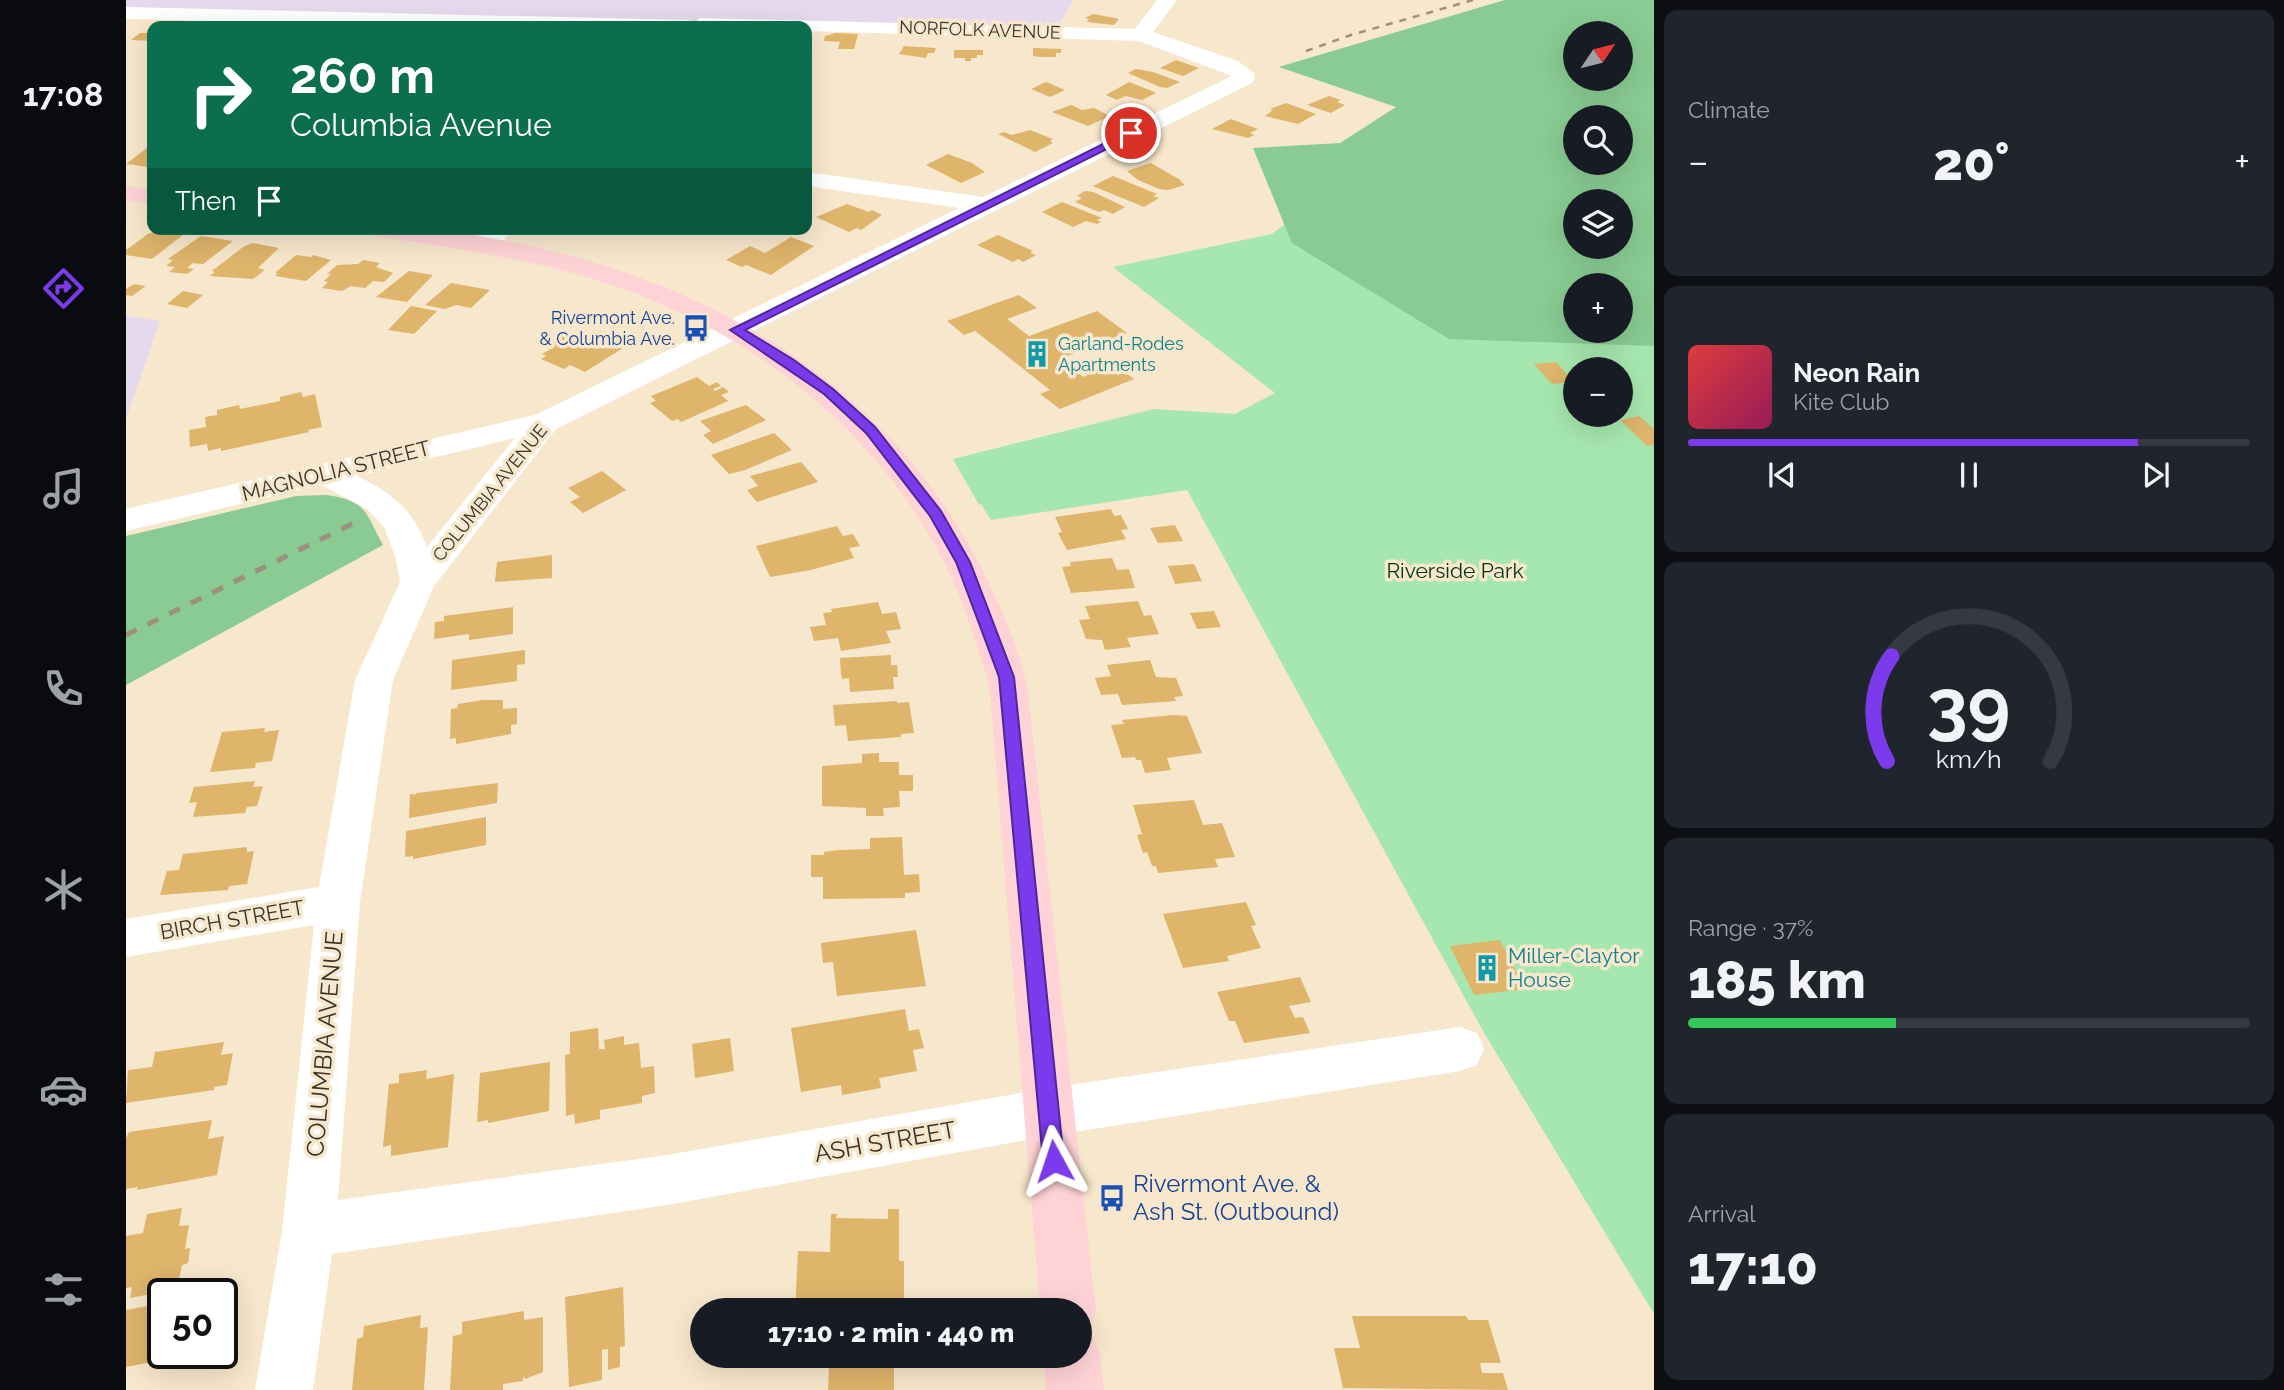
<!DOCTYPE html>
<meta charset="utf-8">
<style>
:root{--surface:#171b24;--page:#20242c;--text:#f1f3f6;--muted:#9ea1a6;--line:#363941;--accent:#7c3aed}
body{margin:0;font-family:Raleway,sans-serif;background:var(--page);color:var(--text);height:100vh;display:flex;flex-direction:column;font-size:26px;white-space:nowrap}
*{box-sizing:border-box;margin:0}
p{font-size:23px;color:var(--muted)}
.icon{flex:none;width:38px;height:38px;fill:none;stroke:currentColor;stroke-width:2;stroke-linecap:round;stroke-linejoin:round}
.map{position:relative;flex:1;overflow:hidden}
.details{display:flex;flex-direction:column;gap:10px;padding:10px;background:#0d0f14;width:630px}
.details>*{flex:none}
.top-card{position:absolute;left:21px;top:21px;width:665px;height:214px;border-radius:14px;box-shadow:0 7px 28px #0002;background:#0b6e4f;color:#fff;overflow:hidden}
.needle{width:46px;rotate:55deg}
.fabs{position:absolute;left:1437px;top:21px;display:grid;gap:14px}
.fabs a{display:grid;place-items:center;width:70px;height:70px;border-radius:50%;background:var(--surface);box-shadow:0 7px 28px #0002;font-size:35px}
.speed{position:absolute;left:21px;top:1278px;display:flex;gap:14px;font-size:35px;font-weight:700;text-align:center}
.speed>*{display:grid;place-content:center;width:91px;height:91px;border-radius:50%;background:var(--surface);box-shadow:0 7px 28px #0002;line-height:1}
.speed .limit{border:4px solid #111;border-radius:10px;background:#fff;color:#111}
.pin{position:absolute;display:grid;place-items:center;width:60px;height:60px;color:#fff;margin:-30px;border:4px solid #fff;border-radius:50%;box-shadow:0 2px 7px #0007}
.me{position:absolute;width:77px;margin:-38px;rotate:355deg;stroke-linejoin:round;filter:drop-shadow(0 0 5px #0008)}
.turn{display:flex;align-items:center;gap:24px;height:147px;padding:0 28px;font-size:32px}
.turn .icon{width:91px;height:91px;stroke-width:2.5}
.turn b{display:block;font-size:49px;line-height:60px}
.then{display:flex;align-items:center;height:66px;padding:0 28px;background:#0003;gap:14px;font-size:26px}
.big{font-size:52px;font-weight:800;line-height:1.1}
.details .tile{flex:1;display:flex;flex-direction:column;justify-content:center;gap:10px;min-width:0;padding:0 24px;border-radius:14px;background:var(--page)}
.details .dial{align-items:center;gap:0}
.dial svg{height:182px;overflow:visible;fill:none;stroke:var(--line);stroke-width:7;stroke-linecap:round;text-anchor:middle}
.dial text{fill:var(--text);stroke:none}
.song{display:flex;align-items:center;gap:21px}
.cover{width:84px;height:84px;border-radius:10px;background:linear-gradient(135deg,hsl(0 70% 55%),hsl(330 70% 35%))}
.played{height:7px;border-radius:4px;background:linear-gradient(90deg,var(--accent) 80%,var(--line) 80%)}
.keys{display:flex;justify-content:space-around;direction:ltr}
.heat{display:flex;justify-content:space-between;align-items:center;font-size:38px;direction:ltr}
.charge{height:10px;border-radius:5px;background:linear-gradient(90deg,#34c759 37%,var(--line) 0)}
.trip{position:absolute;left:564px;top:1298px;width:402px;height:70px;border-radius:35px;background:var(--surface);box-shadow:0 7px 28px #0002;font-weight:800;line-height:70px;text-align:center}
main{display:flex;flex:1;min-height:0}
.tab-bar{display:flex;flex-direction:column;width:126px;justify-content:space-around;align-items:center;background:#090b0e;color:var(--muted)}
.tab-bar .icon{width:49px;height:49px}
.tab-bar .current{color:var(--accent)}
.tab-bar b{font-size:32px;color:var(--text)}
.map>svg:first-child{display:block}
.education{fill:#e7d9ed}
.green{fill:#a6e7af;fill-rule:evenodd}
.forest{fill:#89cb93;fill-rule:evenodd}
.building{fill:#dfb46b}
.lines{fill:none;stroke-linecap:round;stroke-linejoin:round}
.minor{fill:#fff;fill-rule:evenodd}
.secondary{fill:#ffd3d6;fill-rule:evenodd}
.rail-far1{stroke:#9c907e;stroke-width:2.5;stroke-dasharray:7 7;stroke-linecap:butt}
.rail{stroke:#9c907e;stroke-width:5;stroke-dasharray:12 12;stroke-linecap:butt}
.route{fill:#7c3aed;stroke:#51269a;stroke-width:2}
.labels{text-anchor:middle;stroke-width:7;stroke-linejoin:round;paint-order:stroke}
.far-street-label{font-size:18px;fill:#393329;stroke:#f7e7cc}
.far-transit-label{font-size:18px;fill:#164399;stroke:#f7e7cc;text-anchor:end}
.far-culture-label{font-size:18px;fill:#0d838f;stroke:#f7e7cc;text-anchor:start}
.street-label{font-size:21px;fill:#393329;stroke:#f7e7cc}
.park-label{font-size:21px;fill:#003411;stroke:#f7e7cc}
.culture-label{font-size:21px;fill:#0d838f;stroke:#f7e7cc;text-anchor:start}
.near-street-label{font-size:24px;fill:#393329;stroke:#f7e7cc}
.near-transit-label{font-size:24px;fill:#164399;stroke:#f7e7cc;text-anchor:start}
</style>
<main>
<nav class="tab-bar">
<b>17:08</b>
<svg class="icon current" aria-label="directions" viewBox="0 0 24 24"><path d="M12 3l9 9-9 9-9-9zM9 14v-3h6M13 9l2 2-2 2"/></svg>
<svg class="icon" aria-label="music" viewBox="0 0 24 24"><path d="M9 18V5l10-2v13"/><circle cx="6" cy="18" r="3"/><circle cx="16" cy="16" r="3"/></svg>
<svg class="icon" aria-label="phone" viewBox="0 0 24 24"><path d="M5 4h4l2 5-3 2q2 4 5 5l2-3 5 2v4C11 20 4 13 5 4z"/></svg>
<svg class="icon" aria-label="climate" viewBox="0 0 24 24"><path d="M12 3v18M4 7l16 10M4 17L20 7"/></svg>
<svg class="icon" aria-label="car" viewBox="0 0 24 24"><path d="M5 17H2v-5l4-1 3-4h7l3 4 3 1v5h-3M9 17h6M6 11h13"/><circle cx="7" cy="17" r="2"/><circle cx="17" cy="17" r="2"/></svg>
<svg class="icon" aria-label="filters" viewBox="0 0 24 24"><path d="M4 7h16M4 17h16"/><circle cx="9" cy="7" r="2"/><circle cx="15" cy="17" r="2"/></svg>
</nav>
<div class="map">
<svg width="1528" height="1390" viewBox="0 0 1528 1390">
<rect width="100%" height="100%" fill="#f7e7cc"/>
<g class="education">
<polygon points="0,0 948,0 928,33 0,8"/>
<polygon points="0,316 34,321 0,419"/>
</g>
<path class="green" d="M1379,0H1528V1314L1357,1031L1061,490L865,520L855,504L853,505L827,459L1028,409L1109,414L1149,393L987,267L1146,234L1311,110L1153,67ZM1449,33H1494V79H1449ZM1449,117H1494V163H1449ZM1449,201H1494V247H1449ZM1449,285H1494V331H1449ZM1449,369H1494V415H1449Z"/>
<g class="forest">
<path d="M1379,0H1528V346L1323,339L1166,243L1127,148L1214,143L1270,107L1153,67ZM1449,33H1494V79H1449ZM1449,117H1494V163H1449ZM1449,201H1494V247H1449ZM1449,285H1494V331H1449Z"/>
<path d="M201,495C241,501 239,512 257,545L0,685V536L170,496Z"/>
</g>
<g class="building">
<polygon points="967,14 989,18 993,19 988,25 961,22 963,19 959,18"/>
<polygon points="14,33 26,33 26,41 5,40"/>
<polygon points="710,33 732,34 728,49 712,49 714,42 698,41 699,36"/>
<polygon points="778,46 810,48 808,53 802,53 800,58 773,54"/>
<polygon points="907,48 935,49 935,53 930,53 930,57 914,57 907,56"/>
<polygon points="828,50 857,50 857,55 851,55 851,58 845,58 845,61 839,61 839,58 828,58"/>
<polygon points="1050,60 1073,68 1057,76 1034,68"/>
<polygon points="1010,69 1027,72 1054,82 1041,88 1034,87 1002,73"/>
<polygon points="920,82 939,90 924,97 905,89"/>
<polygon points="1003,82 1026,91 1030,93 1016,100 1000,96 991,100 980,95"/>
<polygon points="1203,96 1215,100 1211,102 1219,105 1205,113 1181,105"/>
<polygon points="1160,103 1174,108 1190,114 1172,124 1139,116 1147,110 1144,109"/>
<polygon points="945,105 956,110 968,108 984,116 962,126 926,112"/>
<polygon points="1105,119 1132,129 1124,133 1128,135 1122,138 1086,129"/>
<polygon points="904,130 927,139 924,141 927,143 909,152 872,134 878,132 886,135"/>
<polygon points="26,144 26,164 22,167 0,164"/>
<polygon points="822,154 846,163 859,172 835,183 800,165"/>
<polygon points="1025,163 1056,181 1054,181 1059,185 1042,190 1033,189 1012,180 1001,171"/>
<polygon points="987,176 1031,194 1027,196 1033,198 1018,207 967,186"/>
<polygon points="959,191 967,192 999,207 987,214 978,210 973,212 949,202 956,198 951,196"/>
<polygon points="936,202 976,218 971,220 975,222 971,224 960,221 947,227 916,212"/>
<polygon points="721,204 743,212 746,210 756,215 735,230 731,228 723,232 690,217"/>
<polygon points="32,230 58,234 26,259 0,255 0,250 22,234"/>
<polygon points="872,235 907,251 904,253 910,255 897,262 892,259 887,262 851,245"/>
<polygon points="75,236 107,241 77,264 67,263 61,268 68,269 61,274 43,272 49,267 40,266 47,260 42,259"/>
<polygon points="665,237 688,246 645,275 620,265 616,267 600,260 624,246 639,253"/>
<polygon points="126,243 153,248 132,268 139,270 127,279 84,276 89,272 86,271 117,247"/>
<polygon points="170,255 185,257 187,255 205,260 180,281 149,276 152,273 149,273"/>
<polygon points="237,260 254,263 250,267 267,273 258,282 247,281 239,288 225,286 216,291 196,288 202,282 198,281 205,274 201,274 211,265 232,264"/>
<polygon points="283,271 307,275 281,302 250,297"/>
<polygon points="325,283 364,290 345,308 331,305 318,309 299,305"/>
<polygon points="8,284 20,286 6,296 0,295 0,289"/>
<polygon points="57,291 77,295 61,308 41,304"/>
<polygon points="893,295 911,308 881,319 903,336 971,311 1001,333 933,359 957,377 988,364 1008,379 934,409 914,394 924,390 871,348 849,331 838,335 821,321"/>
<polygon points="285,306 311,311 288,334 262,330"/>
<polygon points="456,330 468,335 474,331 490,338 484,342 497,348 459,372 444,365 438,369 415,359 420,356 416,354 427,348 421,345 440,334 446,336"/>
<polygon points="1430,362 1448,382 1426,384 1408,364"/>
<polygon points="571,377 583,386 591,382 595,386 587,389 589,391 597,387 603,392 595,395 602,401 555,422 552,419 546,421 524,403 530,401 525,396"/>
<polygon points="175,392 177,397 189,394 196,427 182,430 183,432 95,451 95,448 82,451 81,444 64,447 63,430 80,427 79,417 91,415 91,410 113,405 114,409 154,401 154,397"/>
<polygon points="620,405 640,420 587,444 577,435 585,431 574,421"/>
<polygon points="1513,416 1528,429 1528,445 1521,446 1494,420"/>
<polygon points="648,433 666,450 619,470 603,474 585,455"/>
<polygon points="675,462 692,482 631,502 621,490 632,486 624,476"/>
<polygon points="476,471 500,490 457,513 444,502 454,497 442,488"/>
<polygon points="985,509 988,516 995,515 1002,529 995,530 1000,539 941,550 932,533 936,532 929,517"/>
<polygon points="1049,525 1057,541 1032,543 1024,528"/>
<polygon points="711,526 717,536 727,534 734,546 723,548 728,558 685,570 644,577 630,546"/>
<polygon points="426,555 426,578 369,582 371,562"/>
<polygon points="986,558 991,570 1003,569 1009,588 945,593 936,567 945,566 944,562"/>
<polygon points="1068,564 1076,581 1049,584 1042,566"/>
<polygon points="1012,601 1018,616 1025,615 1033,634 1001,638 1005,647 979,650 976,640 960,639 953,620 964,619 959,606"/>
<polygon points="752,602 756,614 770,612 775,629 760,631 765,643 715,651 712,638 688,641 684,627 700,625 697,613 706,612 705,609"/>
<polygon points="387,607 387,634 343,640 343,634 308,639 309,622 318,621 318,616"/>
<polygon points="1088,611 1095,627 1071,629 1064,613"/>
<polygon points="399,650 399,664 391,665 391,681 325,690 326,660"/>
<polygon points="765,655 765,665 771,665 772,677 767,677 768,689 724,692 723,678 716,679 715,674 714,658"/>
<polygon points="1024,660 1030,677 1050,678 1057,696 1048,697 1050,701 996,705 992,694 975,695 969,678 985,676 981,665"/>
<polygon points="357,700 377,700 377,709 391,708 391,724 385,725 385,734 330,744 330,738 324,739 325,709 331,708 332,704"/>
<polygon points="771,701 771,703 783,702 788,733 775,734 775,737 722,741 720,725 709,726 707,705"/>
<polygon points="1047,715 1061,716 1076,753 1041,758 1045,770 1019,773 1015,760 1010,760 1009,757 996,758 985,725 998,724 996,720"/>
<polygon points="139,728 138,732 153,730 146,761 130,763 129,768 84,772 96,732"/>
<polygon points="753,753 753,762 773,762 773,775 787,775 787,791 773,791 774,807 757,808 758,816 740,816 740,808 696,806 696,766 736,763 736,754"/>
<polygon points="129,781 127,787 137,786 131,806 121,807 119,813 67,817 71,802 63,803 68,787"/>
<polygon points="372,783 371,803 283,818 284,794 288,794 287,796 291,793"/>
<polygon points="1068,800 1077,825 1096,823 1109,857 1089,859 1092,867 1032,873 1030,866 1026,866 1021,852 1017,853 1011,835 1016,834 1007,805"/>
<polygon points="360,817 360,845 287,859 287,856 279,857 280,831"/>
<polygon points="776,837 778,875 793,874 794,892 779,893 779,898 697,899 697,877 685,877 685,855 698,855 698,852 714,850 744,849 744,838"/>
<polygon points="121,847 121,852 128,851 121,884 103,886 102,890 34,895 41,871 53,870 57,854"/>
<polygon points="1120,902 1130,925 1125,926 1135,948 1101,956 1103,961 1057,968 1037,914"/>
<polygon points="790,930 800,986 711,996 707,962 697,963 695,943"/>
<polygon points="1374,940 1399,989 1348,995 1324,946"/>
<polygon points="1174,977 1185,1002 1163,1006 1169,1018 1177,1017 1184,1033 1118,1043 1109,1021 1103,1021 1091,992"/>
<polygon points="779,1009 783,1031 793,1029 798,1048 787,1050 791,1071 753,1078 755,1088 716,1095 715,1085 675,1092 665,1028"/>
<polygon points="472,1028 473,1049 479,1049 478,1040 498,1036 498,1045 513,1043 515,1068 528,1066 529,1093 516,1096 516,1103 474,1110 474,1119 449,1124 448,1114 440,1116 439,1055 444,1054 444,1032"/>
<polygon points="604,1038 608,1071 569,1078 566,1044"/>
<polygon points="98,1042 95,1055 107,1053 101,1085 88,1087 88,1090 0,1103 2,1070 26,1067 29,1052"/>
<polygon points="424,1062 423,1111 362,1123 362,1120 351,1122 354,1073"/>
<polygon points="301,1070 300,1079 328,1074 322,1147 265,1156 265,1145 257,1147 263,1084 273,1083 273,1074"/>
<polygon points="86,1120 82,1139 98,1136 91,1175 11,1190 12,1187 0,1189 0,1138 3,1132"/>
<polygon points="56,1208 53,1226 63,1225 59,1249 64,1248 62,1263 56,1265 51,1289 4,1298 6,1287 0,1288 0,1236 17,1233 21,1214"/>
<polygon points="762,1209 773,1209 773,1261 778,1261 778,1311 669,1311 672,1251 704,1252 705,1214 711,1214 710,1218 762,1219"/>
<polygon points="497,1287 499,1346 494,1347 494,1367 482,1370 482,1349 476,1350 476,1380 443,1387 439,1297"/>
<polygon points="37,1303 37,1353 58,1353 57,1356 0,1367 0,1310"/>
<polygon points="398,1311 398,1320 417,1317 417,1372 399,1379 397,1376 397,1381 377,1384 377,1390 324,1390 327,1336 336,1334 336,1322"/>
<polygon points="295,1315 294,1328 302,1327 298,1390 226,1390 231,1339 237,1337 238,1326"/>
<polygon points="1226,1316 1340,1316 1342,1320 1362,1320 1375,1363 1354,1363 1356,1373 1377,1373 1382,1390 1217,1388 1208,1348 1234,1348"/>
<polygon points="734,1356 750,1356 750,1362 768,1361 768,1390 702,1390 703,1367 734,1367"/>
</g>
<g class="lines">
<g class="minor">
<path d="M1031,0H1051L1027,32L1112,61L1128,73L1129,78L1126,83L430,429L308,586L267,680L234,902L212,1200L541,1155L923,1088L1334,1027L1351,1033L1358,1049L1351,1065L1334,1071L923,1136L541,1205L206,1254L187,1390H129L156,1231L188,925L0,957V919L193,887L229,680L274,582L270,559L258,527L241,509L195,485L0,531V509L409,415L833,208L681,186V172L857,197L1106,76L1013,41L681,31V26H573L570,22L573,18L1009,29ZM389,438L301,547C289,512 264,491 231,476Z"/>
<polygon points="0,7 562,20 569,22 572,26 313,26 0,19"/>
<path d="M359,229H387C377,243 366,254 349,250L345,244Z"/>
</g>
<g class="secondary">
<polygon points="0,186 26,190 26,204 0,200"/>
<path d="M240,229C263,229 287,227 309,230C534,256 750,359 856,569C875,607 894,649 902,692L970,1311L962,1331L957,1332L966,1336L974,1356L978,1390H920L918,1356H954V1311H914L864,692C860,671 853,651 846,631C792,463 650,341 486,285C411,260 331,248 253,237L244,234Z"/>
</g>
<polyline class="rail-far1" points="1180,51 1225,35 1347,0"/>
<polyline class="rail" points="0,635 234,520"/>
</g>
<polygon class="route" points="1005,130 1009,131 1009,135 619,330 668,360 707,389 749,427 815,511 844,562 888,677 938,1161 935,1168 928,1171 920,1168 917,1161 873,677 830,562 804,516 740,433 698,394 604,330"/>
<defs>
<symbol id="bus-bare" viewBox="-9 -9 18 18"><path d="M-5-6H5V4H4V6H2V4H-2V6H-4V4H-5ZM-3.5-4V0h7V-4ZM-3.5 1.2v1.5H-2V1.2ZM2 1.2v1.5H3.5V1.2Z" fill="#1a4fb4" stroke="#f7e7cc" stroke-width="2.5" paint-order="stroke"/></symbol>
<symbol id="building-bare" viewBox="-9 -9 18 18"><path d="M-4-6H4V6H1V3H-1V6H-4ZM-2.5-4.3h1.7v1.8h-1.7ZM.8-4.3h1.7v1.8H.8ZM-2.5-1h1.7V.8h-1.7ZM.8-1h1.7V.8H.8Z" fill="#0f9aa8" stroke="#f7e7cc" stroke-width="2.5" paint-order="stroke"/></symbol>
</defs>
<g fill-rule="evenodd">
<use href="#bus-bare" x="551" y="309" width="38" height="38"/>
<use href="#building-bare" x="892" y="335" width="38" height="38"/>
<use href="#building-bare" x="1342" y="949" width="38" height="38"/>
<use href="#bus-bare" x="967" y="1179" width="38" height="38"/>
</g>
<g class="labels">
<g class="far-street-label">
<text transform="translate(854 30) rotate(2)" y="6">NORFOLK AVENUE</text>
<text transform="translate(364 493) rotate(-51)" y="6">COLUMBIA AVENUE</text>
</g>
<g class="far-transit-label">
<text x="549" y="324">Rivermont Ave.<tspan x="549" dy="21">&amp; Columbia Ave.</tspan></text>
</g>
<g class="far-culture-label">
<text x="932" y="350">Garland-Rodes<tspan x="932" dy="21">Apartments</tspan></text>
</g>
<g class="street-label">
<text transform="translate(210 471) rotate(-14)" y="7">MAGNOLIA STREET</text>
<text transform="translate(106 920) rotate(-10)" y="7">BIRCH STREET</text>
</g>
<g class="park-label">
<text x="1329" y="578">Riverside Park</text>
</g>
<g class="culture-label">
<text x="1382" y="963">Miller-Claytor<tspan x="1382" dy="24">House</tspan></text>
</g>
<g class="near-street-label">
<text transform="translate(199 1044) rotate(-85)" y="8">COLUMBIA AVENUE</text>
<text transform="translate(759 1142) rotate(-10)" y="8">ASH STREET</text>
</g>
<g class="near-transit-label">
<text x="1007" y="1192">Rivermont Ave. &amp;<tspan x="1007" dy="28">Ash St. (Outbound)</tspan></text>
</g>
</g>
</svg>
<div class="fabs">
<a><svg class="needle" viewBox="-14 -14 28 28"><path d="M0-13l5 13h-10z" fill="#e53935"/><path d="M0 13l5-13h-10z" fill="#9ea1a6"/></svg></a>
<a><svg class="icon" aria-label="search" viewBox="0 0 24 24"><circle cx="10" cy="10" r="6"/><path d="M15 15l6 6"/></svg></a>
<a><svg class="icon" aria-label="layers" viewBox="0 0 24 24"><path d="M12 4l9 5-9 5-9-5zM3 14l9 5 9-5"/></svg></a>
<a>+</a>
<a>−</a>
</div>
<div class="speed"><div class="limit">50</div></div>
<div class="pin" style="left:1005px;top:133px;background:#d93025"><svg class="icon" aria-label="arrive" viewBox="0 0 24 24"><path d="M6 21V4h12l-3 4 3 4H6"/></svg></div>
<svg class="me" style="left:928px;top:1161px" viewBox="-20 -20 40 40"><path d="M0-17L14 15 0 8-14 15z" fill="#7c3aed" stroke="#fff" stroke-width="4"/></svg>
<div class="trip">17:10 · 2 min · 440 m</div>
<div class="top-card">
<div class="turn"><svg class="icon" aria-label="right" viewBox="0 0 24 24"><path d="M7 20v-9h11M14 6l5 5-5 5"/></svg><div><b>260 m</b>Columbia Avenue</div></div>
<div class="then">Then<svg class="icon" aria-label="arrive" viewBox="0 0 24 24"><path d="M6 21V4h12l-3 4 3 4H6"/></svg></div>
</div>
</div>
<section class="details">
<div class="tile"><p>Climate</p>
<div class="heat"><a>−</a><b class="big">20°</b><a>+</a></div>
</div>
<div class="tile">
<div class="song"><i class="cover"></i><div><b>Neon Rain</b><p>Kite Club</p></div></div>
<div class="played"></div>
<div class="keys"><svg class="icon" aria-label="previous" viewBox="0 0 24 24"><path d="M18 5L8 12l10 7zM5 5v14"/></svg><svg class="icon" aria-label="pause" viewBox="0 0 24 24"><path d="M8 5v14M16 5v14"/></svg><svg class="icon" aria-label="next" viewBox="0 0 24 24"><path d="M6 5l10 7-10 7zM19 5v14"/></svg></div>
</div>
<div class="tile dial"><svg viewBox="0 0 100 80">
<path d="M14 69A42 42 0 1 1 86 69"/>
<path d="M14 69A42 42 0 0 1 16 23" stroke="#7c3aed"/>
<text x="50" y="56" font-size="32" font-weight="700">39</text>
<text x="50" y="72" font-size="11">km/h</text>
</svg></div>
<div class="tile"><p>Range · 37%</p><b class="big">185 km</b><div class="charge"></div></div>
<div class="tile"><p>Arrival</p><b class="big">17:10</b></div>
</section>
</main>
